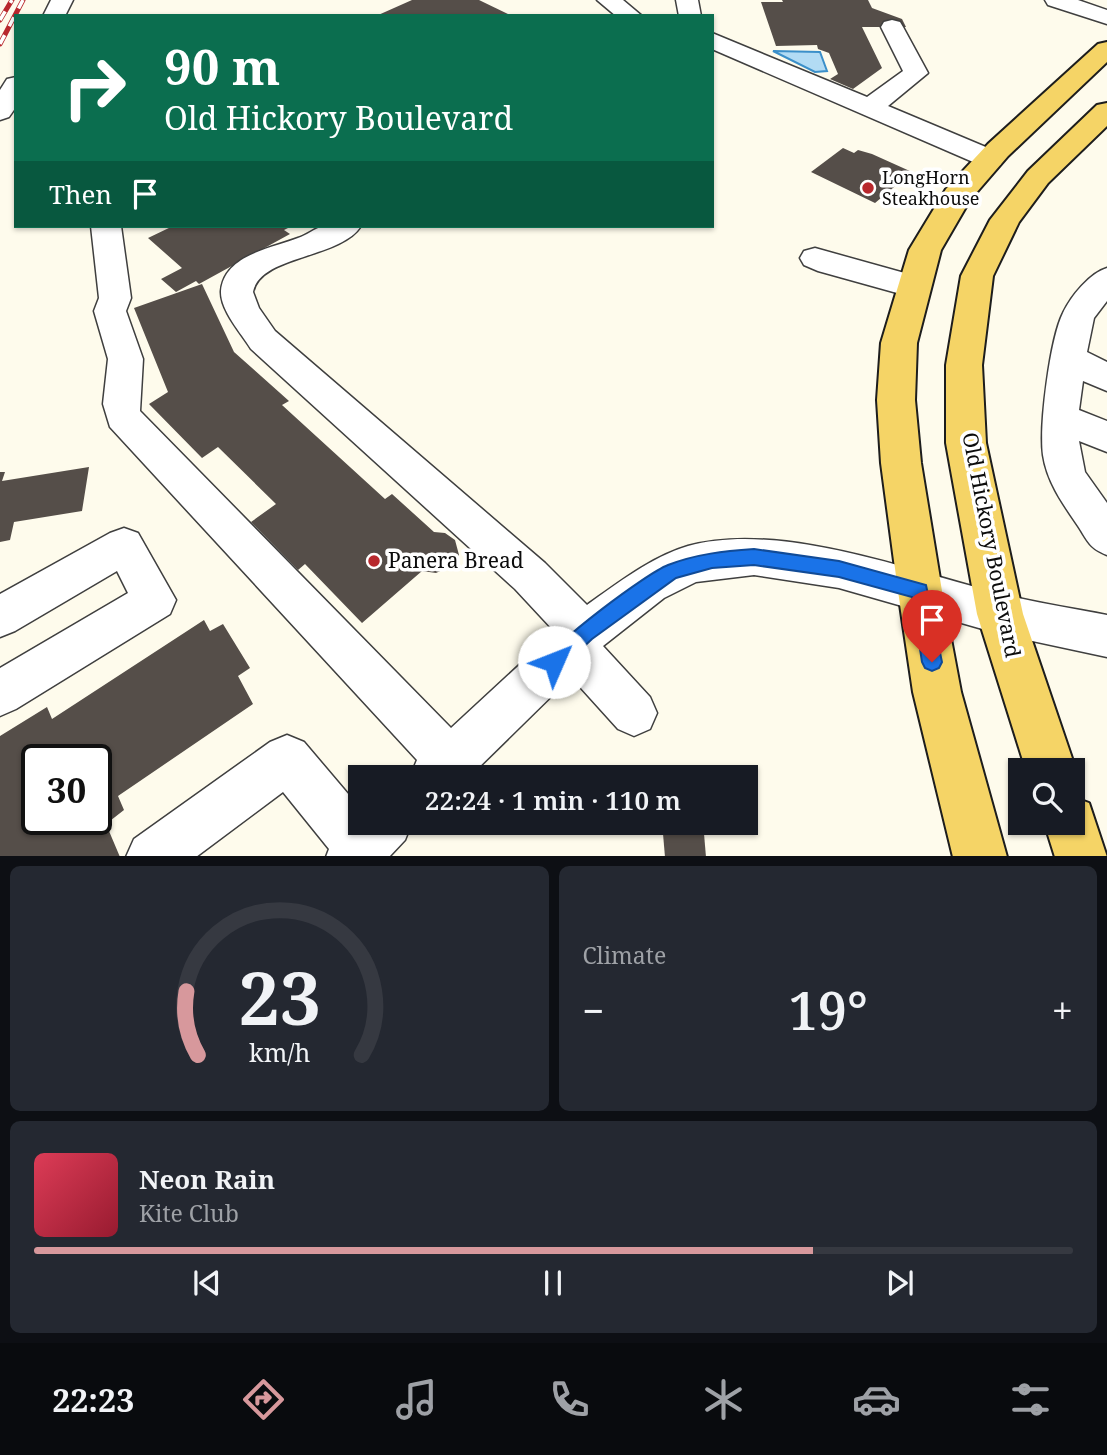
<!DOCTYPE html>
<meta charset="utf-8">
<style>
:root{--surface:#171b24;--page:#242831;--text:#f1f3f6;--muted:#9ea1a6;--line:#363941;--accent:#d7989c}
body{margin:0;font-family:"Noto Serif",serif;background:var(--page);color:var(--text);height:100vh;display:flex;flex-direction:column;font-size:26px;white-space:nowrap}
*{box-sizing:border-box;margin:0}
p{font-size:23px;color:var(--muted)}
.icon{flex:none;width:38px;height:38px;fill:none;stroke:currentColor;stroke-width:2;stroke-linecap:round;stroke-linejoin:round}
.map{position:relative;height:856px;overflow:hidden}
.details{display:flex;flex-direction:column;gap:10px;padding:10px;background:#0d0f14;flex:1}
.details>*{flex:none}
.hud{position:absolute;left:14px;top:14px;width:700px;height:214px;border-radius:0px;box-shadow:0 2px 5px #0004;background:#0b6e4f;color:#fff;overflow:hidden}
.controls{position:absolute;left:1008px;top:758px;display:grid;gap:14px}
.controls a{display:grid;place-items:center;width:77px;height:77px;border-radius:0px;background:var(--surface);box-shadow:0 2px 5px #0004;font-size:35px}
.speed{position:absolute;left:21px;top:744px;display:flex;gap:14px;font-size:35px;font-weight:700;text-align:center}
.speed>*{display:grid;place-content:center;width:91px;height:91px;border-radius:50%;background:var(--surface);box-shadow:0 2px 5px #0004;line-height:1}
.speed .limit{border:4px solid #111;border-radius:10px;background:#fff;color:#111}
.pin{position:absolute;display:grid;place-items:center;width:60px;height:60px;color:#fff;margin:-72px -30px;border-radius:50% 50% 50% 0;rotate:-45deg;box-shadow:0 0 7px #0007}
.pin .icon{rotate:45deg}
.me{position:absolute;width:77px;margin:-38px;rotate:46deg;stroke-linejoin:round;filter:drop-shadow(0 0 5px #0008)}
.turn{display:flex;align-items:center;gap:24px;height:147px;padding:0 35px;font-size:32px}
.turn .icon{width:91px;height:91px;stroke-width:2.5}
.turn b{display:block;font-size:49px;line-height:60px}
.then{display:flex;align-items:center;height:66px;padding:0 35px;background:#0003;gap:14px;font-size:26px}
.big{font-size:52px;font-weight:600;line-height:1.1}
.details .tile{flex:1;display:flex;flex-direction:column;justify-content:center;gap:10px;min-width:0;padding:0 24px;border-radius:10px;background:var(--page)}
.details .dial{align-items:center;gap:0}
.dial svg{height:182px;overflow:visible;fill:none;stroke:var(--line);stroke-width:7;stroke-linecap:round;text-anchor:middle}
.dial text{fill:var(--text);stroke:none}
.song{display:flex;align-items:center;gap:21px}
.cover{width:84px;height:84px;border-radius:10px;background:linear-gradient(135deg,hsl(350 70% 55%),hsl(350 70% 35%))}
.played{height:7px;border-radius:4px;background:linear-gradient(90deg,var(--accent) 75%,var(--line) 75%)}
.keys{display:flex;justify-content:space-around;direction:ltr}
.heat{display:flex;justify-content:space-between;align-items:center;font-size:38px;direction:ltr}
.details .tiles{flex:1;display:grid;gap:10px;grid-template-columns:1fr 1fr}
.tile:last-child{grid-column:span 2}
.trip{position:absolute;left:348px;top:765px;width:410px;height:70px;border-radius:0px;background:var(--surface);box-shadow:0 2px 5px #0004;font-weight:600;line-height:70px;text-align:center}
.tabs{display:flex;height:112px;justify-content:space-around;align-items:center;background:#090b0e;color:var(--muted)}
.tabs .icon{width:49px;height:49px}
.tabs .current{color:var(--accent)}
.tabs b{font-size:32px;color:var(--text)}
.map>svg:first-child{display:block}
.water{fill:#b2dbf4;stroke:#3b8fc9;stroke-width:2}
.building{fill:#554e49;fill-rule:evenodd}
.lines{fill:none;stroke-linecap:round;stroke-linejoin:round}
.minor-casing{stroke:#3f3f3f;stroke-width:3}
.major-casing{stroke:#1d1d1d;stroke-width:4}
.minor{fill:#fff;fill-rule:evenodd}
.major{fill:#f5d466;fill-rule:evenodd}
.rail-casing{stroke:#b8282d;stroke-width:5}
.rail{stroke:#fff;stroke-width:3.5;stroke-dasharray:10;stroke-linecap:butt}
.route{fill:#1a73e8;stroke:#114b97;stroke-width:2}
.poi-dot{fill:#b8282d;stroke:#fff;stroke-width:2.5}
.labels{text-anchor:middle;stroke-width:7;stroke-linejoin:round;paint-order:stroke}
.far-poi-label{font-size:18px;fill:#0c0c0c;stroke:#fff;text-anchor:start}
.street-label{font-size:21px;fill:#0c0c0c;stroke:#fff}
.poi-label{font-size:21px;fill:#0c0c0c;stroke:#fff;text-anchor:start}
</style>
<div class="map">
<svg width="1107" height="857" viewBox="0 0 1107 857">
<rect width="100%" height="100%" fill="#fefbec"/>
<polygon class="water" points="773,51 820,52 827,71 815,72"/>
<g class="building">
<polygon points="412,0 479,0 512,16 376,16"/>
<polygon points="782,0 868,0 872,8 902,19 906,27 862,27 882,68 853,89 830,79 838,74 829,53 818,49 817,45 776,46 761,2 783,2"/>
<polygon points="843,148 854,153 858,150 872,154 912,172 875,203 811,172"/>
<polygon points="173,226 292,226 284,230 290,234 199,284 196,281 176,292 161,279 182,268 148,238"/>
<polygon points="202,284 234,352 289,401 282,405 385,499 392,494 434,532 445,533 455,540 459,555 453,565 436,573 422,571 362,623 305,564 298,570 251,522 276,504 218,447 202,458 149,404 168,392 134,308"/>
<polygon points="89,467 82,511 14,522 10,540 0,542 0,472 5,472 2,481"/>
<path d="M204,620L210,631L223,624L250,668L238,676L253,704L118,796L124,810L106,824L120,857H0V736L47,707L52,719ZM37,760H96V819H37Z"/>
<polygon points="662,822 703,822 706,857 665,857"/>
</g>
<g class="lines">
<defs>
<g id="minor">
<polygon points="51,0 73,0 65,16 43,16"/>
<polygon points="597,0 623,0 642,16 616,16"/>
<polygon points="676,0 698,0 701,16 679,16"/>
<polygon points="1045,0 1078,0 1107,10 1107,24 1048,5"/>
<polygon points="892,20 900,22 903,27 928,73 888,106 1000,153 1004,159 1000,165 990,167 980,165 712,49 712,33 867,97 903,71 881,27 884,22"/>
<polygon points="16,77 16,107 9,117 0,120 0,90 7,79"/>
<path d="M91,226H121L131,298L126,311L143,359L140,411L451,728L555,632L515,589L251,349C241,333 220,310 221,291C224,255 272,248 298,238C307,235 314,229 323,226C333,223 350,225 361,226C340,259 260,255 253,292L259,308L275,331L545,563L587,605C618,583 651,557 688,546C779,521 908,570 997,593C1033,602 1070,608 1107,615V657L1000,634L839,588L754,575L696,582L664,598L603,646L650,697L657,713L650,729L634,736L618,729L571,677L469,777H410L417,760L110,427L103,404L108,359L94,311L99,298Z"/>
<polygon points="815,248 926,279 931,287 926,295 915,298 818,271 804,265 800,258 804,251"/>
<path d="M1107,268V301L1094,318L1087,352L1107,362V391L1083,381L1079,410L1107,421V452L1079,441L1085,472L1107,503V555C1089,548 1088,541 1078,526C1063,504 1047,482 1043,455C1039,426 1050,339 1063,313C1071,296 1090,273 1107,268Z"/>
<polygon points="124,528 138,533 176,600 170,614 16,709 0,716 0,668 128,593 117,571 15,631 0,637 0,594 110,533"/>
<polygon points="287,735 304,742 360,808 360,822 412,822 405,840 389,857 326,857 329,849 283,792 196,857 126,857 134,839 270,742"/>
</g>
<g id="major">
<polygon points="1107,42 1107,62 1008,156 970,200 941,250 917,343 915,400 921,463 942,591 961,692 1007,857 953,857 913,692 898,591 881,463 877,400 881,343 909,250 946,189 988,144 1098,44"/>
<polygon points="1107,103 1107,126 1048,183 1019,222 993,276 982,365 986,443 1023,614 1076,770 1073,779 1073,770 1026,770 977,614 946,443 946,365 961,276 990,220 1028,171 1097,105"/>
<polygon points="1073,797 1089,803 1107,857 1055,857 1044,822 1073,822"/>
</g>
</defs>
<use href="#minor" class="minor-casing"/>
<use href="#major" class="major-casing"/>
<use href="#minor" class="minor"/>
<use href="#major" class="major"/>
<defs>
<g id="rail">
<polyline points="0,20 12,0"/>
<polyline points="0,44 23,0"/>
</g>
</defs>
<use href="#rail" class="rail-casing"/>
<use href="#rail" class="rail"/>
</g>
<path class="route" d="M754,549L839,561L926,585L942,662L939,668L932,671L925,668L922,662L912,597L839,577L754,565L712,568L676,578L592,639L561,668L554,671L548,668L545,662C553,643 647,573 668,565C696,554 725,551 754,549Z"/>
<g class="poi-dot">
<circle cx="868" cy="188" r="7"/>
<circle cx="374" cy="561" r="7"/>
</g>
<g class="labels">
<g class="far-poi-label">
<text x="882" y="184">LongHorn<tspan x="882" dy="21">Steakhouse</tspan></text>
</g>
<g class="street-label">
<text transform="translate(991 545) rotate(79)" y="7">Old Hickory Boulevard</text>
</g>
<g class="poi-label">
<text x="388" y="568">Panera Bread</text>
</g>
</g>
</svg>
<div class="controls">
<a><svg class="icon" aria-label="search" viewBox="0 0 24 24"><circle cx="10" cy="10" r="6"/><path d="M15 15l6 6"/></svg></a>
</div>
<div class="speed"><div class="limit">30</div></div>
<div class="pin" style="left:932px;top:662px;background:#d93025"><svg class="icon" aria-label="arrive" viewBox="0 0 24 24"><path d="M6 21V4h12l-3 4 3 4H6"/></svg></div>
<svg class="me" style="left:554px;top:662px" viewBox="-20 -20 40 40"><circle r="19" fill="#fff"/><path d="M0-13L10 11 0 6-10 11z" fill="#1a73e8"/></svg>
<div class="trip">22:24 · 1 min · 110 m</div>
<div class="hud">
<div class="turn"><svg class="icon" aria-label="right" viewBox="0 0 24 24"><path d="M7 20v-9h11M14 6l5 5-5 5"/></svg><div><b>90 m</b>Old Hickory Boulevard</div></div>
<div class="then">Then<svg class="icon" aria-label="arrive" viewBox="0 0 24 24"><path d="M6 21V4h12l-3 4 3 4H6"/></svg></div>
</div>
</div>
<section class="details">
<div class="tiles">
<div class="tile dial"><svg viewBox="0 0 100 80">
<path d="M14 69A42 42 0 1 1 86 69"/>
<path d="M14 69A42 42 0 0 1 9 41" stroke="#d7989c"/>
<text x="50" y="56" font-size="32" font-weight="700">23</text>
<text x="50" y="72" font-size="11">km/h</text>
</svg></div>
<div class="tile"><p>Climate</p>
<div class="heat"><a>−</a><b class="big">19°</b><a>+</a></div>
</div>
<div class="tile">
<div class="song"><i class="cover"></i><div><b>Neon Rain</b><p>Kite Club</p></div></div>
<div class="played"></div>
<div class="keys"><svg class="icon" aria-label="previous" viewBox="0 0 24 24"><path d="M18 5L8 12l10 7zM5 5v14"/></svg><svg class="icon" aria-label="pause" viewBox="0 0 24 24"><path d="M8 5v14M16 5v14"/></svg><svg class="icon" aria-label="next" viewBox="0 0 24 24"><path d="M6 5l10 7-10 7zM19 5v14"/></svg></div>
</div>
</div>
</section>
<nav class="tabs">
<b>22:23</b>
<svg class="icon current" aria-label="directions" viewBox="0 0 24 24"><path d="M12 3l9 9-9 9-9-9zM9 14v-3h6M13 9l2 2-2 2"/></svg>
<svg class="icon" aria-label="music" viewBox="0 0 24 24"><path d="M9 18V5l10-2v13"/><circle cx="6" cy="18" r="3"/><circle cx="16" cy="16" r="3"/></svg>
<svg class="icon" aria-label="phone" viewBox="0 0 24 24"><path d="M5 4h4l2 5-3 2q2 4 5 5l2-3 5 2v4C11 20 4 13 5 4z"/></svg>
<svg class="icon" aria-label="climate" viewBox="0 0 24 24"><path d="M12 3v18M4 7l16 10M4 17L20 7"/></svg>
<svg class="icon" aria-label="car" viewBox="0 0 24 24"><path d="M5 17H2v-5l4-1 3-4h7l3 4 3 1v5h-3M9 17h6M6 11h13"/><circle cx="7" cy="17" r="2"/><circle cx="17" cy="17" r="2"/></svg>
<svg class="icon" aria-label="filters" viewBox="0 0 24 24"><path d="M4 7h16M4 17h16"/><circle cx="9" cy="7" r="2"/><circle cx="15" cy="17" r="2"/></svg>
</nav>
